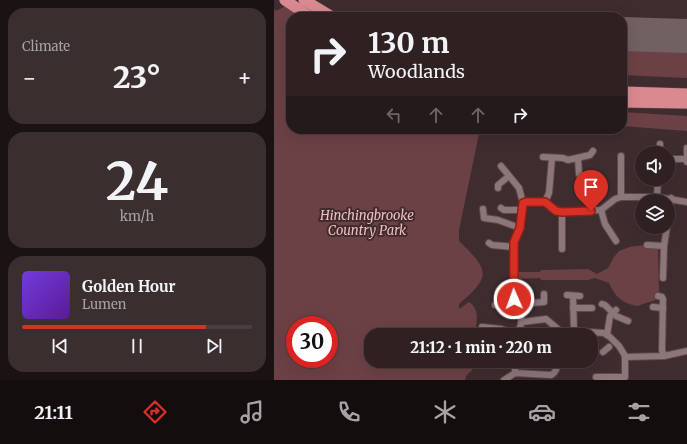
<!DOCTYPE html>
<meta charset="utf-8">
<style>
:root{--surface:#2f2122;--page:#3b2e2f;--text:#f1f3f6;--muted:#a7a3a5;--line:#4a3e40;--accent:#d93025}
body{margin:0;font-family:Merriweather,serif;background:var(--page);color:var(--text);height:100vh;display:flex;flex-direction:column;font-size:15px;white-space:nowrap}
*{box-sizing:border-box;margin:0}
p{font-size:13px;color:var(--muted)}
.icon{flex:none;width:22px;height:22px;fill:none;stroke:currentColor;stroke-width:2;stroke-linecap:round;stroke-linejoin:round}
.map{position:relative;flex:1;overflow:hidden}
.panel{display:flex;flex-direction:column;gap:8px;padding:8px;background:#1a1213;width:274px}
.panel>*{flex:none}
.top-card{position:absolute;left:12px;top:12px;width:341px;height:122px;border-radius:16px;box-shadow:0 4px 16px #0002,0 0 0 1px var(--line);background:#2f2122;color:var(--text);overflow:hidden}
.fabs{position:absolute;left:361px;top:146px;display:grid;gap:8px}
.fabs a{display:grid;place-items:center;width:40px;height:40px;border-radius:50%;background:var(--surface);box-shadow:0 4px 16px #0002,0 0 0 1px var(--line);font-size:20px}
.speed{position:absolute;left:12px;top:316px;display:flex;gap:8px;font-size:20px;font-weight:700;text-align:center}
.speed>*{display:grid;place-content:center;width:52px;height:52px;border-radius:50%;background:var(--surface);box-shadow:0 4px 16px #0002,0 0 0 1px var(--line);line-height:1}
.speed .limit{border:6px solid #d22;background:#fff;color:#111}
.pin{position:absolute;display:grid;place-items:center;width:34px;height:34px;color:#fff;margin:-41px -17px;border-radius:50% 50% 50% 0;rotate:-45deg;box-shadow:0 0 4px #0007}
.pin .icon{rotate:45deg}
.me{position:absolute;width:44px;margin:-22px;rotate:358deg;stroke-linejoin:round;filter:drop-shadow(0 0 3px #0008)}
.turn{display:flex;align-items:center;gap:14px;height:84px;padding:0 16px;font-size:18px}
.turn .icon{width:52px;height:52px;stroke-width:2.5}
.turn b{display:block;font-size:28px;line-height:34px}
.lanes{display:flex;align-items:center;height:38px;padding:0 16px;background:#0003;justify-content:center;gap:20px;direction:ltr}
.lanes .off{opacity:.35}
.big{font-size:30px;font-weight:800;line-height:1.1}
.panel .card{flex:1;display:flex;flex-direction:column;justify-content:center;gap:6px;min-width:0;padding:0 14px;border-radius:16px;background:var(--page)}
.panel .dial{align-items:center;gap:0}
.dial b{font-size:52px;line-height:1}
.song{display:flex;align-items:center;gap:12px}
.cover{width:48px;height:48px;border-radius:6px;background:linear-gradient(135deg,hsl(260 70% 55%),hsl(270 70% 35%))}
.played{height:4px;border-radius:2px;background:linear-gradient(90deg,var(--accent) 80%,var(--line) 80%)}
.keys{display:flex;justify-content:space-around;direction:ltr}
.heat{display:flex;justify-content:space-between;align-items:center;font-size:22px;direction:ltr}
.trip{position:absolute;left:90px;top:328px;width:234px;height:40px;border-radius:16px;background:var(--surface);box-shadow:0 4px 16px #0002,0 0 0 1px var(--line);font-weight:800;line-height:40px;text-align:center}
.dock{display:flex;height:64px;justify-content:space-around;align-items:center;background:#130d0e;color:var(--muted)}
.dock .icon{width:28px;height:28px}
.dock .active{color:var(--accent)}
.dock b{font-size:18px;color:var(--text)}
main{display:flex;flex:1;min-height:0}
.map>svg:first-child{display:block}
.green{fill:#6c4146;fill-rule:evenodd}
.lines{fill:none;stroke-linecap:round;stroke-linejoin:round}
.runway{stroke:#726162;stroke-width:34}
.street-casing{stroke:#5b4b4c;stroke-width:8}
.highway-casing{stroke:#5b4b4c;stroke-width:12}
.street{stroke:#8d7678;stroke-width:6}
.highway{stroke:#db8991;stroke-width:11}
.route-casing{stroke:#8d1f18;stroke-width:10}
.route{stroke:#d93025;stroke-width:7}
.labels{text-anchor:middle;stroke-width:4;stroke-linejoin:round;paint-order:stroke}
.park-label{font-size:13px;font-style:italic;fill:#f4bdc2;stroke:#3f2c2e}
</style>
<main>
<section class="panel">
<div class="card"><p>Climate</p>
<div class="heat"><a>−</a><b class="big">23°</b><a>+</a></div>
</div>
<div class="card dial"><b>24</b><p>km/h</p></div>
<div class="card">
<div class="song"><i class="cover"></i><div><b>Golden Hour</b><p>Lumen</p></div></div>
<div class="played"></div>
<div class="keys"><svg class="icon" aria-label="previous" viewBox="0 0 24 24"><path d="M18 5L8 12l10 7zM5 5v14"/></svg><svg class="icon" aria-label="pause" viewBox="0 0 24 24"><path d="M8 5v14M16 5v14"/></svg><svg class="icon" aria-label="next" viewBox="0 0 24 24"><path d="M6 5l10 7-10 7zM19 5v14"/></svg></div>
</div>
</section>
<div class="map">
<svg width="413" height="380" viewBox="0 0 413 380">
<rect width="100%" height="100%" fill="#3f2c2e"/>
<g class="green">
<path d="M12,6L30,17H17V129H206L185,230V241C215,270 218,276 185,304V309L195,302C207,310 202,323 201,335H97V361H198V370L192,376L191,380H0V9L2,11ZM21,325H55V359H21Z"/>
<polygon points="348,48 413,49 413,78 348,75"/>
<polygon points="348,112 413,116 413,131 348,126"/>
<path d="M370,245L373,248L384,249L385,293L384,299C377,302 370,303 364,306C349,304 341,297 335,283L321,278L314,280H267L266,278L243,279V272H266L267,270L314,269L323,274L334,268L340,257L345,251L356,247Z"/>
</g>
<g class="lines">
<polyline class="runway" points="348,34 413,36"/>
<defs>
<g id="street">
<polyline points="386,144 386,149 388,153"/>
<polyline points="413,148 413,162"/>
<polyline points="269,157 289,158 294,160 316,155 319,151"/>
<polyline points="304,159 305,174"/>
<polyline points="394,159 413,159"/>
<path d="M227,166L245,188L249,203L246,228L240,242L239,292C241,302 249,313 247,323C247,327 244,331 243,335"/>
<polyline points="224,188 224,185 235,176"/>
<polyline points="347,197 347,156"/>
<polyline points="383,197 384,179"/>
<polyline points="271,202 275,193 278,158"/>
<path d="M249,203C255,201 267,200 273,204C278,206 281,211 288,212L327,210L341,199L347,197H383L413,202"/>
<polyline points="227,208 230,210 248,210"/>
<polyline points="209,209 210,218 224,220 246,228"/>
<polyline points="327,210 331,224 342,241"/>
<polyline points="288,212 288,249"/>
<polyline points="394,222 397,198"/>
<polyline points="215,243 218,245 240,247"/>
<polyline points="373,245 390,246"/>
<polyline points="389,278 390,246 393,227"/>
<polyline points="293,295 306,296"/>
<polyline points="299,296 300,331"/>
<polyline points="384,296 388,297 389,299 388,350 390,356"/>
<polyline points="328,304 331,305 342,316 354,321"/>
<polyline points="221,305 232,305 241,301"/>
<polyline points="379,307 389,308"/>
<polyline points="299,308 318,308"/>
<polyline points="245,310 258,303 270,302 270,294"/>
<polyline points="248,322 272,319 291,335"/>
<polyline points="208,327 227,329 243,335"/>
<polyline points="291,335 300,331 330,333 336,337 345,346 350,354 351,357 390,356 413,351"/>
<polyline points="333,335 336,316 342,310"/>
<polyline points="329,352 335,347"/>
<polyline points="241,373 241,361"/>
<polyline points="322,377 351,377 351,357"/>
<path d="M230,380L241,373L277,375C283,372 283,367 283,361"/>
</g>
<g id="highway">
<polyline points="11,0 36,17"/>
<polyline points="30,0 58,17"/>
<polyline points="348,92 413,94"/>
<polyline points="348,102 413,103"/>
</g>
</defs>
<use href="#street" class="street-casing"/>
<use href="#highway" class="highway-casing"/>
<use href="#street" class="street"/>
<use href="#highway" class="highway"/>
</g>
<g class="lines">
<defs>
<polyline id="route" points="240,299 240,242 246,228 249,203 252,202 271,202 282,211 288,212 317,211"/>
</defs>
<use href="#route" class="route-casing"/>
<use href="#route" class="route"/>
</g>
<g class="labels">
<g class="park-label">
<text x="93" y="220">Hinchingbrooke<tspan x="93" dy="15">Country Park</tspan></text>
</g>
</g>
</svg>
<div class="fabs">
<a><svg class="icon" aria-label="sound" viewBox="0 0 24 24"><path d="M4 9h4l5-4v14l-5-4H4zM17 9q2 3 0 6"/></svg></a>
<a><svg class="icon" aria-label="layers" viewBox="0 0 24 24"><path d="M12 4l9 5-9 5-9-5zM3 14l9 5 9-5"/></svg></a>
</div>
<div class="speed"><div class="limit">30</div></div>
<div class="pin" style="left:317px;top:211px;background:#d93025"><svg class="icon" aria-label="arrive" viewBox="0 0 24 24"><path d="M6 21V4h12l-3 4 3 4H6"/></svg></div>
<svg class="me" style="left:240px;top:299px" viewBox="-20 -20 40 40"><circle r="17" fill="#d93025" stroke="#fff" stroke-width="3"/><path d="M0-11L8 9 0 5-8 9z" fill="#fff"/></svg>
<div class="trip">21:12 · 1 min · 220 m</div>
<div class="top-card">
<div class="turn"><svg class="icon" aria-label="right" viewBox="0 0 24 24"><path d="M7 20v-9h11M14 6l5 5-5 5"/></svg><div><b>130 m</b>Woodlands</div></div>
<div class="lanes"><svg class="icon off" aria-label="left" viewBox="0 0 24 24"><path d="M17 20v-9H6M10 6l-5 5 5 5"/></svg><svg class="icon off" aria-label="ahead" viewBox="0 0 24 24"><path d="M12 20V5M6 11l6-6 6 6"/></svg><svg class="icon off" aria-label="ahead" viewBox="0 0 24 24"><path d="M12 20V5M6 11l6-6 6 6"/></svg><svg class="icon" aria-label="right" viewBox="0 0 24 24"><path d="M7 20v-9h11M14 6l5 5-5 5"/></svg></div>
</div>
</div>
</main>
<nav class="dock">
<b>21:11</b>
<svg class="icon active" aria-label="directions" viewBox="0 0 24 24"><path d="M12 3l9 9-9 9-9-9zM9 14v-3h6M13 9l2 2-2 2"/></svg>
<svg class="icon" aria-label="music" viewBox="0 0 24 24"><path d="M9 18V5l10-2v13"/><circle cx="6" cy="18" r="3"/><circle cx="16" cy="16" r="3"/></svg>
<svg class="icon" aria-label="phone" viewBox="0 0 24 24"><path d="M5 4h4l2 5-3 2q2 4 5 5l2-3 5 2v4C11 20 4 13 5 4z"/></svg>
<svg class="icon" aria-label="climate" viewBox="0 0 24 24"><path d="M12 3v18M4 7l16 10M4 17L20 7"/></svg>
<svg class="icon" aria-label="car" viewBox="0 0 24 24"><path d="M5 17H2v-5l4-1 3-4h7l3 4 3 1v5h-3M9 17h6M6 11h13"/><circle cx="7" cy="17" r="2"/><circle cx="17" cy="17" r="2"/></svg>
<svg class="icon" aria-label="filters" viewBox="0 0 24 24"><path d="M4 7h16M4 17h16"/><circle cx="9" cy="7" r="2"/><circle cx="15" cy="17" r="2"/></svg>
</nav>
